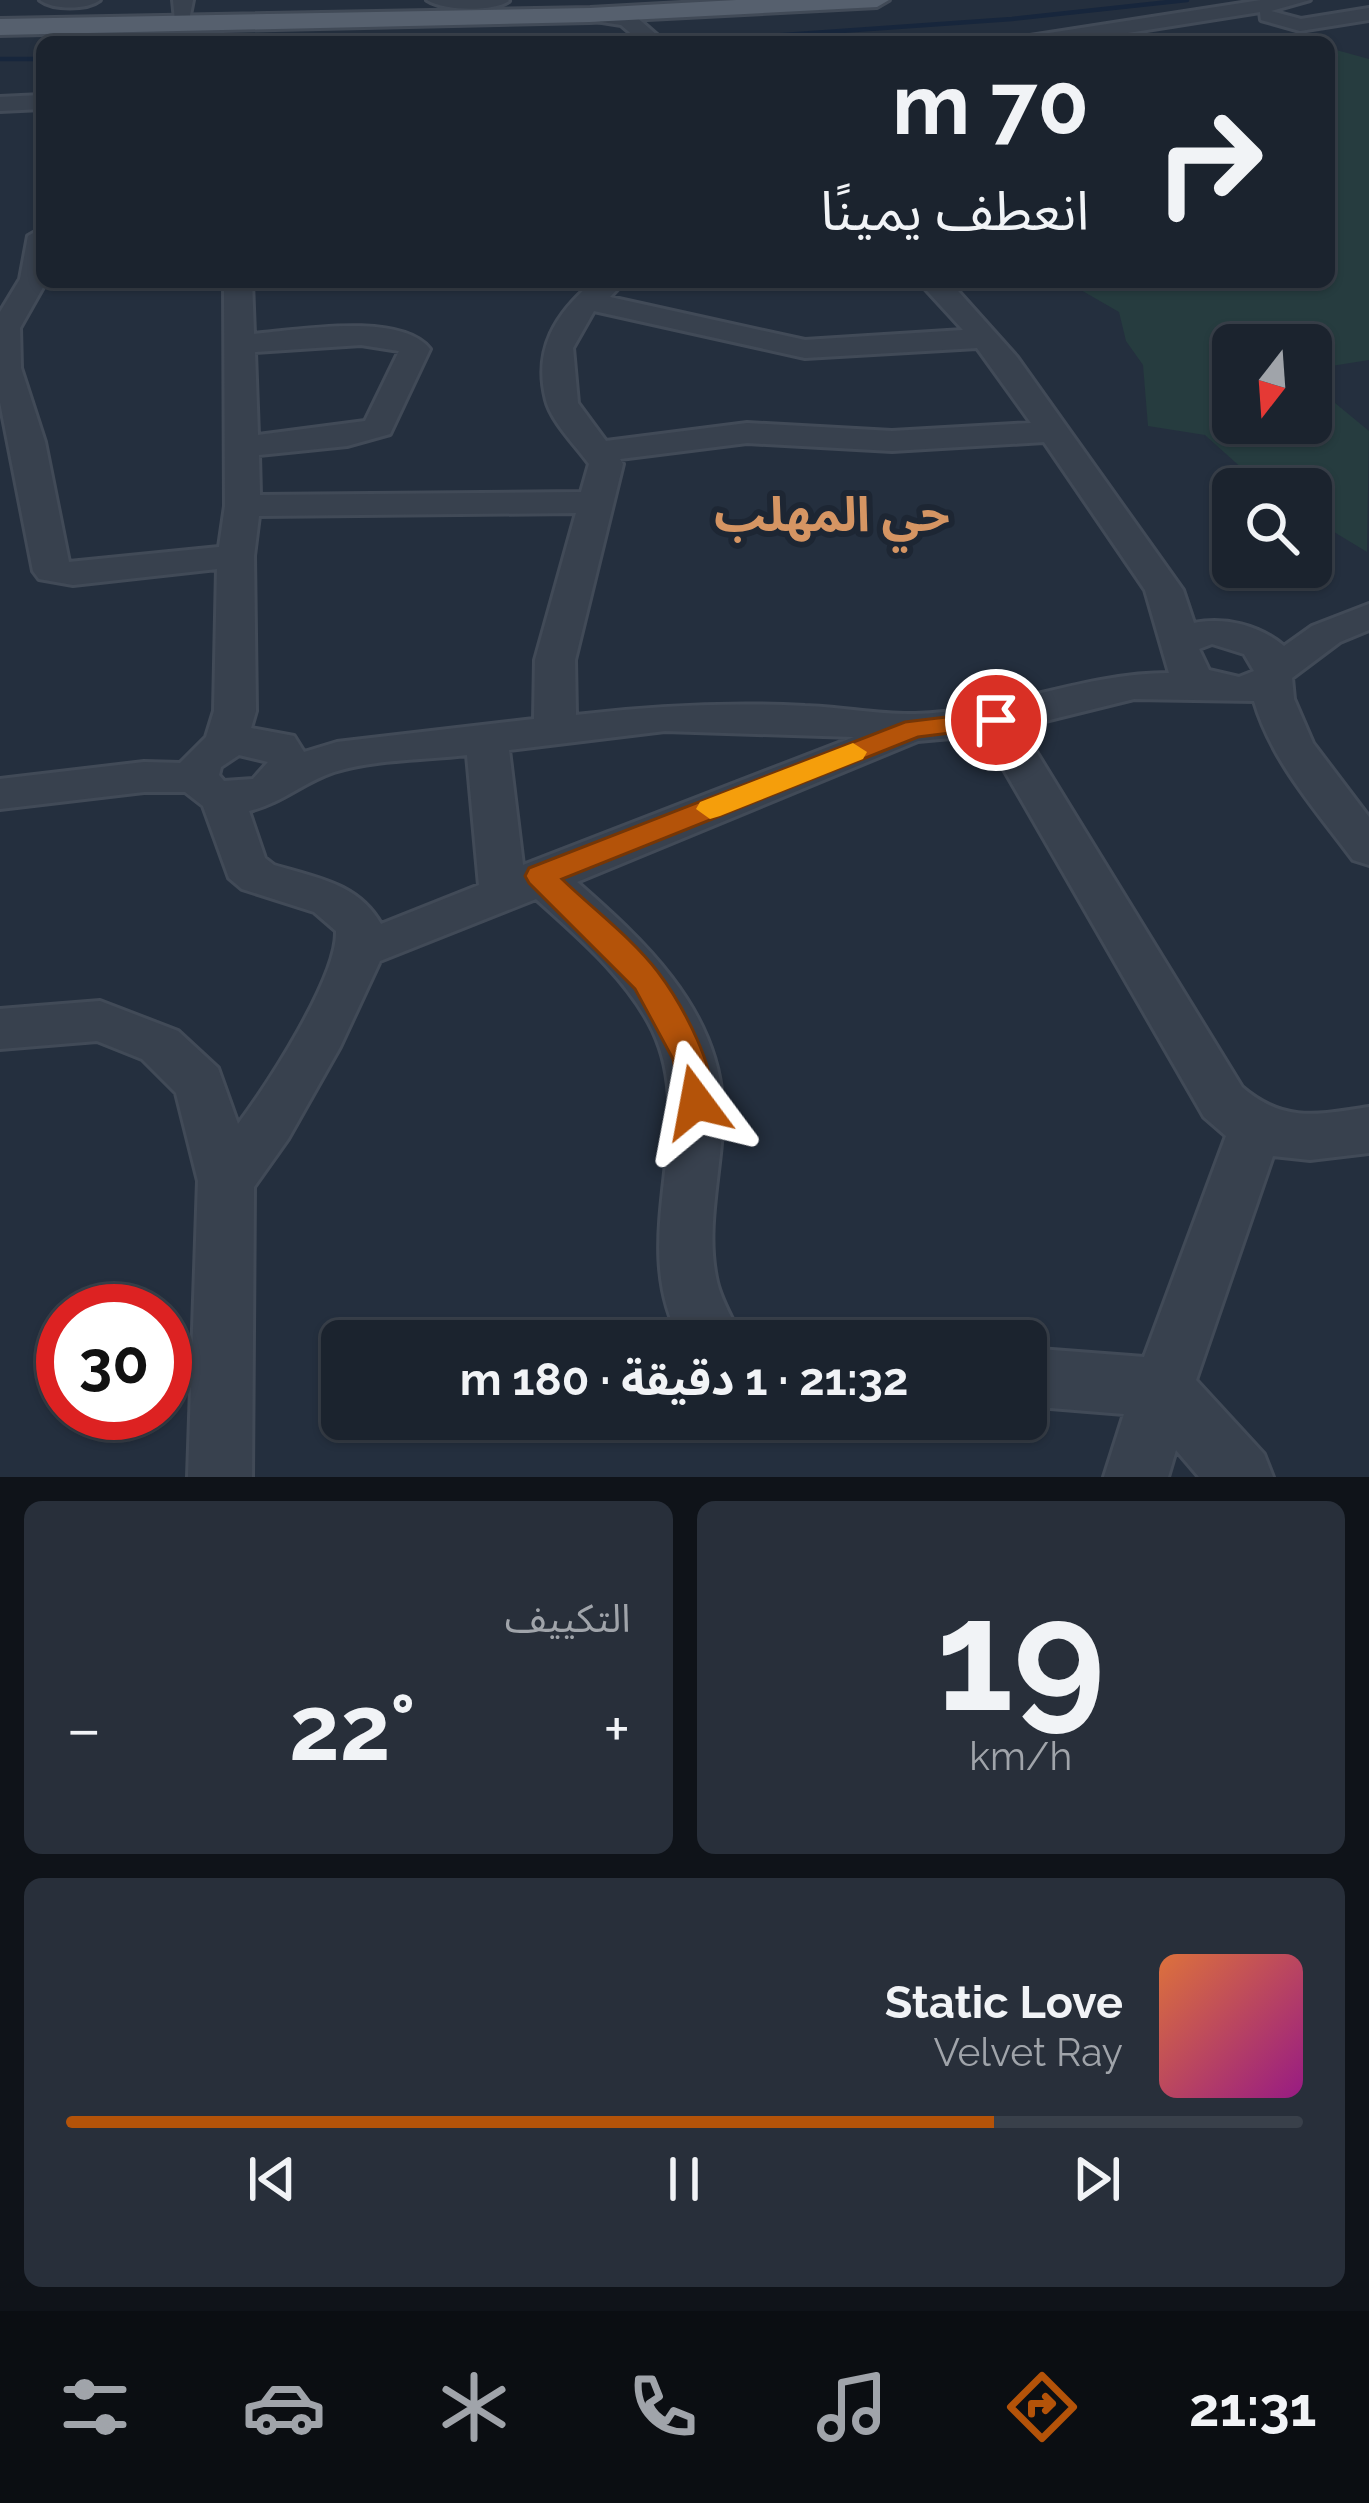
<!DOCTYPE html>
<html lang="ar">
<meta charset="utf-8">
<style>
:root{--surface:#1b232e;--page:#282f3a;--text:#f1f3f6;--muted:#a0a4aa;--line:#39404a;--accent:#b45309}
body{margin:0;font-family:Raleway,"Noto Sans Arabic",sans-serif;background:var(--page);color:var(--text);direction:rtl;height:100vh;display:flex;flex-direction:column;font-size:45px;white-space:nowrap}
*{box-sizing:border-box;margin:0}
p{font-size:39px;color:var(--muted)}
.icon{flex:none;width:66px;height:66px;fill:none;stroke:currentColor;stroke-width:2;stroke-linecap:round;stroke-linejoin:round}
.map{position:relative;height:1477px;overflow:hidden;direction:ltr}
.drawer{display:flex;flex-direction:column;gap:24px;padding:24px;background:#0f1319;flex:1}
.drawer>*{flex:none}
.hud{position:absolute;left:36px;top:36px;width:1299px;height:252px;border-radius:18px;box-shadow:0 3px 9px #0004,0 0 0 3px var(--line);direction:rtl;background:#1b232e;color:var(--text);overflow:hidden}
.needle{width:78px;rotate:197deg}
.buttons{position:absolute;left:1212px;top:324px;display:grid;gap:24px}
.buttons a{display:grid;place-items:center;width:120px;height:120px;border-radius:18px;background:var(--surface);box-shadow:0 3px 9px #0004,0 0 0 3px var(--line);font-size:60px}
.speed{position:absolute;left:36px;top:1284px;display:flex;gap:24px;font-size:60px;font-weight:700;text-align:center}
.speed>*{display:grid;place-content:center;width:156px;height:156px;border-radius:50%;background:var(--surface);box-shadow:0 3px 9px #0004,0 0 0 3px var(--line);line-height:1}
.speed .limit{border:18px solid #d22;background:#fff;color:#111}
.pin{position:absolute;display:grid;place-items:center;width:102px;height:102px;color:#fff;margin:-51px;border:6px solid #fff;border-radius:50%;box-shadow:0 3px 12px #0007}
.me{position:absolute;width:132px;margin:-66px;rotate:347deg;stroke-linejoin:round;filter:drop-shadow(0 0 9px #0008)}
.turn{display:flex;align-items:center;gap:42px;height:252px;padding:0 48px;font-size:54px}
.turn .icon{width:156px;height:156px;stroke-width:2.5}
.turn b{display:block;font-size:84px;line-height:102px}
.big{font-size:90px;font-weight:700;line-height:1.1}
.drawer .widget{flex:1;display:flex;flex-direction:column;justify-content:center;gap:18px;min-width:0;padding:0 42px;border-radius:18px;background:var(--page)}
.drawer .dial{align-items:center;gap:0}
.dial b{font-size:156px;line-height:1}
.song{display:flex;align-items:center;gap:36px}
.cover{width:144px;height:144px;border-radius:18px;background:linear-gradient(135deg,hsl(20 70% 55%),hsl(310 70% 35%))}
.played{height:12px;border-radius:6px;background:linear-gradient(90deg,var(--accent) 75%,var(--line) 75%)}
.keys{display:flex;justify-content:space-around;direction:ltr}
.heat{display:flex;justify-content:space-between;align-items:center;font-size:66px;direction:ltr}
.drawer .tiles{flex:1;display:grid;gap:24px;grid-template-columns:1fr 1fr}
.widget:last-child{grid-column:span 2}
.trip{position:absolute;left:321px;top:1320px;width:726px;height:120px;border-radius:18px;background:var(--surface);box-shadow:0 3px 9px #0004,0 0 0 3px var(--line);font-weight:700;line-height:120px;text-align:center;direction:rtl}
.tab-bar{display:flex;height:192px;justify-content:space-around;align-items:center;background:#0b0e12;color:var(--muted)}
.tab-bar .icon{width:84px;height:84px}
.tab-bar .selected{color:var(--accent)}
.tab-bar b{font-size:54px;color:var(--text)}
.map>svg:first-child{display:block}
.green{fill:#263c3f;fill-rule:evenodd}
.lines{fill:none;stroke-linecap:round;stroke-linejoin:round}
.stream{stroke:#17263c;stroke-width:4.5}
.minor-casing{stroke:#414a57;stroke-width:6}
.major-casing{stroke:#414a57;stroke-width:6}
.minor{fill:#38414e;fill-rule:evenodd}
.major{fill:#56606e;fill-rule:evenodd}
.route{fill:#b45309;stroke:#753606;stroke-width:3}
.slow{fill:#f59e0b}
.labels{text-anchor:middle;stroke-width:12;stroke-linejoin:round;paint-order:stroke}
.district-label{font-size:48px;font-weight:bold;fill:#d59563;stroke:#1d2633}
</style>
<div class="map">
<svg width="1369" height="1477" viewBox="0 0 1369 1477">
<rect width="100%" height="100%" fill="#242f3e"/>
<path class="green" d="M1329,48L1369,59V360L1325,367L1335,403L1369,431L1367,552L1311,518V489H1265L1205,435L1148,426L1143,365L1126,341L1119,312L1067,282H1329ZM1233,345H1311V423H1233Z"/>
<g class="lines">
<g class="stream">
<polyline points="683,42 1012,19 1187,0"/>
<polyline points="0,59 42,59"/>
</g>
<defs>
<g id="minor">
<path d="M40,0H100C87,10 53,10 40,0Z"/>
<polygon points="173,0 193,0 189,20 175,20"/>
<path d="M427,0H508L509,1C493,12 444,11 427,0Z"/>
<polygon points="1261,0 1310,0 1271,11 1301,19 1369,8 1369,20 1300,31 1261,20 1260,12 1071,42 1019,42 1030,36"/>
<polygon points="590,9 634,15 665,42 641,42 621,25 583,19 583,11"/>
<polygon points="42,95 42,109 0,111 0,97"/>
<path d="M42,228V282H46L20,328L21,368L45,442L69,562L219,547L225,506L224,282H252L254,334C298,330 401,312 430,349L390,434L347,446L259,455L260,495L581,492L589,464C576,446 551,421 546,400C533,349 556,313 593,282H624L610,297L805,340L963,330L919,282H950L1017,357L1183,590L1194,623C1225,617 1259,625 1284,646L1312,626L1369,604V630L1340,642L1292,678L1294,699L1313,743L1369,817V865L1353,860C1316,810 1272,762 1254,701L1134,699L1021,727L1242,1087C1284,1123 1317,1115 1369,1107V1153L1310,1160L1273,1156L1196,1380L1264,1454L1273,1477H1199L1176,1450L1168,1477H1104L1124,1414L1026,1406V1348L1144,1357L1226,1136L1204,1117L984,735L918,741L577,882C642,939 715,1006 722,1099C726,1159 703,1222 717,1282C722,1303 734,1321 743,1341H681C625,1238 700,1131 653,1031C628,979 578,937 536,899L380,961L340,1047L288,1139L254,1187L252,1477H188L198,1181L176,1093L142,1059L97,1041L0,1049V1009L100,1001L178,1031L218,1068L238,1124C267,1085 338,977 336,931L314,912L242,889L229,878L203,806L185,792H144L0,809V779L144,762L180,763L206,737L214,711L217,569L73,585L39,579L33,571L0,402V312L20,279L28,236ZM594,311L805,358L977,348L1031,423L892,431L747,423L606,441L578,403L573,348ZM361,345L399,351L365,421L258,435L255,352ZM1044,442L1145,590L1169,673C1083,673 1002,712 915,714C879,715 842,707 805,706C728,702 652,706 576,715L575,660L623,464L620,459L747,443L892,451ZM576,513L535,660L534,719L337,742L304,752L294,736L251,728L256,711L254,556L259,516ZM1212,644L1244,654L1254,671L1239,677L1209,670L1199,649ZM665,731L854,737L523,865L509,750ZM239,755L268,762L253,779L224,781L219,775L221,767ZM467,755L479,885L381,924C358,883 316,878 274,865L265,858L249,811C282,803 302,783 334,772C375,759 425,760 467,755Z"/>
</g>
<polygon id="major" points="736,0 889,0 877,7 590,22 0,35 0,19 590,8"/>
</defs>
<use href="#minor" class="minor-casing"/>
<use href="#major" class="major-casing"/>
<use href="#minor" class="minor"/>
<use href="#major" class="major"/>
</g>
<path class="route" d="M996,711L1006,714L1010,720L1006,726L918,737L562,879C593,909 632,938 658,972C679,1000 725,1078 708,1112L696,1116L684,1112L673,1059L635,989L529,883L525,876L529,868L905,722Z"/>
<polygon class="slow" points="853,743 867,752 863,759 720,816 710,819 696,809 700,802"/>
<g class="labels">
<g class="district-label">
<text x="832" y="531">حي المهلب</text>
</g>
</g>
</svg>
<div class="buttons">
<a><svg class="needle" viewBox="-14 -14 28 28"><path d="M0-13l5 13h-10z" fill="#e53935"/><path d="M0 13l5-13h-10z" fill="#a0a4aa"/></svg></a>
<a><svg class="icon" aria-label="search" viewBox="0 0 24 24"><circle cx="10" cy="10" r="6"/><path d="M15 15l6 6"/></svg></a>
</div>
<div class="speed"><div class="limit">30</div></div>
<div class="pin" style="left:996px;top:720px;background:#d93025"><svg class="icon" aria-label="arrive" viewBox="0 0 24 24"><path d="M6 21V4h12l-3 4 3 4H6"/></svg></div>
<svg class="me" style="left:696px;top:1102px" viewBox="-20 -20 40 40"><path d="M0-17L14 15 0 8-14 15z" fill="#b45309" stroke="#fff" stroke-width="4"/></svg>
<div class="trip">21:32 · 1 دقيقة · 180 m</div>
<div class="hud">
<div class="turn"><svg class="icon" aria-label="right" viewBox="0 0 24 24"><path d="M7 20v-9h11M14 6l5 5-5 5"/></svg><div><b>70 m</b>انعطف يمينًا</div></div>
</div>
</div>
<section class="drawer">
<div class="tiles">
<div class="widget dial"><b>19</b><p>km/h</p></div>
<div class="widget"><p>التكييف</p>
<div class="heat"><a>−</a><b class="big">22°</b><a>+</a></div>
</div>
<div class="widget">
<div class="song"><i class="cover"></i><div><b>Static Love</b><p>Velvet Ray</p></div></div>
<div class="played"></div>
<div class="keys"><svg class="icon" aria-label="previous" viewBox="0 0 24 24"><path d="M18 5L8 12l10 7zM5 5v14"/></svg><svg class="icon" aria-label="pause" viewBox="0 0 24 24"><path d="M8 5v14M16 5v14"/></svg><svg class="icon" aria-label="next" viewBox="0 0 24 24"><path d="M6 5l10 7-10 7zM19 5v14"/></svg></div>
</div>
</div>
</section>
<nav class="tab-bar">
<b>21:31</b>
<svg class="icon selected" aria-label="directions" viewBox="0 0 24 24"><path d="M12 3l9 9-9 9-9-9zM9 14v-3h6M13 9l2 2-2 2"/></svg>
<svg class="icon" aria-label="music" viewBox="0 0 24 24"><path d="M9 18V5l10-2v13"/><circle cx="6" cy="18" r="3"/><circle cx="16" cy="16" r="3"/></svg>
<svg class="icon" aria-label="phone" viewBox="0 0 24 24"><path d="M5 4h4l2 5-3 2q2 4 5 5l2-3 5 2v4C11 20 4 13 5 4z"/></svg>
<svg class="icon" aria-label="climate" viewBox="0 0 24 24"><path d="M12 3v18M4 7l16 10M4 17L20 7"/></svg>
<svg class="icon" aria-label="car" viewBox="0 0 24 24"><path d="M5 17H2v-5l4-1 3-4h7l3 4 3 1v5h-3M9 17h6M6 11h13"/><circle cx="7" cy="17" r="2"/><circle cx="17" cy="17" r="2"/></svg>
<svg class="icon" aria-label="filters" viewBox="0 0 24 24"><path d="M4 7h16M4 17h16"/><circle cx="9" cy="7" r="2"/><circle cx="15" cy="17" r="2"/></svg>
</nav>
